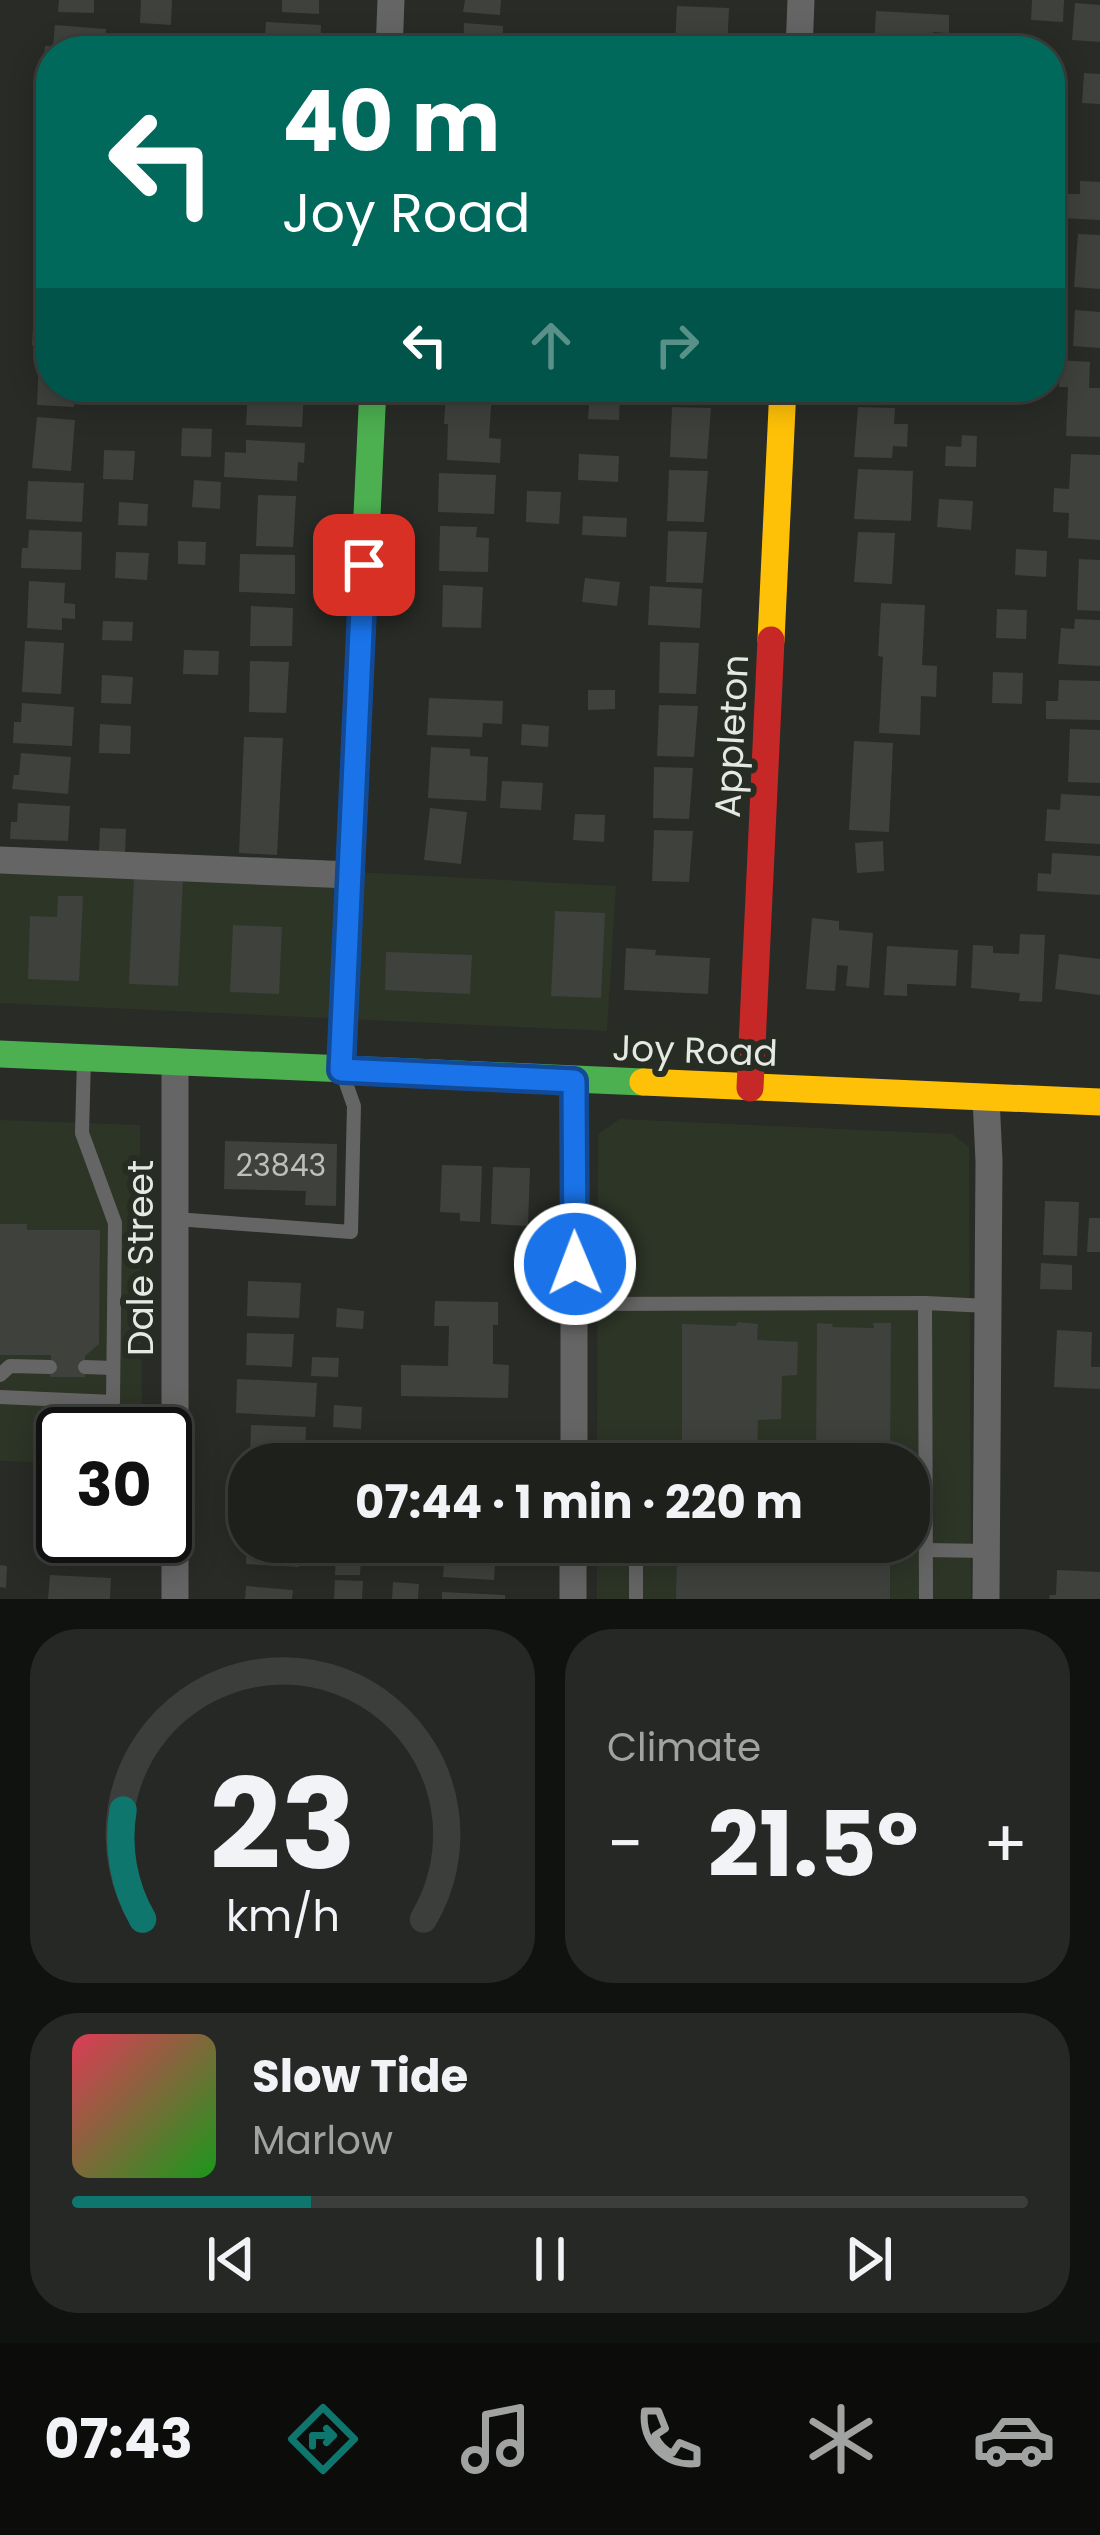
<!DOCTYPE html>
<meta charset="utf-8">
<style>
:root{--surface:#1e201c;--page:#262825;--text:#f1f3f6;--muted:#a1a3a3;--line:#3c3e3b;--accent:#0f766e}
body{margin:0;font-family:Poppins,sans-serif;background:var(--page);color:var(--text);height:100vh;display:flex;flex-direction:column;font-size:45px;white-space:nowrap}
*{box-sizing:border-box;margin:0}
p{font-size:39px;color:var(--muted)}
.icon{flex:none;width:66px;height:66px;fill:none;stroke:currentColor;stroke-width:2;stroke-linecap:round;stroke-linejoin:round}
.map{position:relative;height:1599px;overflow:hidden}
.sheet{display:flex;flex-direction:column;gap:30px;padding:30px;background:#10120f;flex:1}
.sheet>*{flex:none}
.hud{position:absolute;left:36px;top:36px;width:1029px;height:366px;border-radius:48px;box-shadow:0 6px 30px #0003,0 0 0 3px var(--line);background:#00695c;color:#fff;overflow:hidden}
.speed{position:absolute;left:36px;top:1407px;display:flex;gap:24px;font-size:60px;font-weight:700;text-align:center}
.speed>*{display:grid;place-content:center;width:156px;height:156px;border-radius:50%;background:var(--surface);box-shadow:0 6px 30px #0003,0 0 0 3px var(--line);line-height:1}
.speed .limit{border:6px solid #111;border-radius:18px;background:#fff;color:#111}
.pin{position:absolute;display:grid;place-items:center;width:102px;height:102px;color:#fff;margin:-51px;border-radius:24px;box-shadow:0 6px 18px #0006}
.me{position:absolute;width:132px;margin:-66px;rotate:359deg;stroke-linejoin:round;filter:drop-shadow(0 0 9px #0008)}
.turn{display:flex;align-items:center;gap:42px;height:252px;padding:0 48px;font-size:54px}
.turn .icon{width:156px;height:156px;stroke-width:2.5}
.turn b{display:block;font-size:84px;line-height:102px}
.lanes{display:flex;align-items:center;height:114px;padding:0 48px;background:#0003;justify-content:center;gap:60px;direction:ltr}
.lanes .off{opacity:.35}
.big{font-size:90px;font-weight:700;line-height:1.1}
.sheet .tile{flex:1;display:flex;flex-direction:column;justify-content:center;gap:18px;min-width:0;padding:0 42px;border-radius:48px;background:var(--page)}
.sheet .dial{align-items:center;gap:0}
.dial svg{height:312px;overflow:visible;fill:none;stroke:var(--line);stroke-width:7;stroke-linecap:round;text-anchor:middle}
.dial text{fill:var(--text);stroke:none}
.song{display:flex;align-items:center;gap:36px}
.cover{width:144px;height:144px;border-radius:18px;background:linear-gradient(135deg,hsl(350 70% 55%),hsl(120 70% 35%))}
.played{height:12px;border-radius:6px;background:linear-gradient(90deg,var(--accent) 25%,var(--line) 25%)}
.keys{display:flex;justify-content:space-around;direction:ltr}
.heat{display:flex;justify-content:space-between;align-items:center;font-size:66px;direction:ltr}
.sheet .tiles{flex:1;display:grid;gap:30px;grid-template-columns:1fr 1fr}
.tile:last-child{grid-column:span 2}
.trip{position:absolute;left:228px;top:1443px;width:702px;height:120px;border-radius:48px;background:var(--surface);box-shadow:0 6px 30px #0003,0 0 0 3px var(--line);font-weight:700;line-height:120px;text-align:center}
.tabs{display:flex;height:192px;justify-content:space-around;align-items:center;background:#0c0d0b;color:var(--muted)}
.tabs .icon{width:84px;height:84px}
.tabs .active{color:var(--accent)}
.tabs b{font-size:54px;color:var(--text)}
.map>svg:first-child{display:block}
.built{fill:#2d3527}
.building{fill:#3f413d}
.lines{fill:none;stroke-linecap:round;stroke-linejoin:round}
.lane{stroke:#666566;stroke-width:14}
.street{stroke:#666566;stroke-width:27}
.fast{stroke:#4caf50;stroke-width:27}
.slow{stroke:#ffc107;stroke-width:27}
.jam{stroke:#c62828;stroke-width:27}
.route-casing{stroke:#114b97;stroke-width:30}
.route{stroke:#1a73e8;stroke-width:21}
.labels{text-anchor:middle;stroke-width:12;stroke-linejoin:round;paint-order:stroke}
.number-label{font-size:30px;fill:#bcbfba}
.street-label{font-size:36px;fill:#e5e9e3;stroke:#282d24}
</style>
<div class="map">
<svg width="1100" height="1599" viewBox="0 0 1100 1599">
<rect width="100%" height="100%" fill="#282b26"/>
<g class="built">
<polygon points="0,853 616,886 607,1031 0,1003"/>
<polygon points="620,1119 952,1134 969,1147 971,1599 597,1599 597,1542 909,1542 909,1464 597,1464 598,1134"/>
<polygon points="0,1120 140,1125 142,1434 63,1434 63,1463 0,1461"/>
</g>
<g class="building">
<polygon points="59,0 94,0 94,13 58,12"/>
<polygon points="141,0 172,0 171,25 140,23"/>
<polygon points="282,0 319,0 319,14 282,12"/>
<polygon points="465,0 501,0 500,15 463,12"/>
<polygon points="1032,0 1064,0 1063,22 1031,20"/>
<polygon points="1075,3 1100,5 1100,42 1072,40"/>
<polygon points="677,6 729,8 727,48 675,45"/>
<polygon points="876,11 949,15 949,33 933,32 932,51 874,50"/>
<polygon points="266,22 321,25 320,51 252,51 253,35 265,36"/>
<polygon points="464,23 503,26 502,51 463,51"/>
<polygon points="55,25 106,29 104,51 51,51 51,61 44,60 45,46 53,46"/>
<polygon points="1084,73 1100,74 1100,104 1082,103"/>
<polygon points="45,75 51,75 51,114 43,114"/>
<polygon points="44,125 51,126 51,170 42,169"/>
<polygon points="1080,181 1100,182 1100,220 1061,218 1062,194 1080,194"/>
<polygon points="46,191 51,191 51,231 37,230 38,210 45,211"/>
<polygon points="1050,226 1059,227 1058,247 1050,247"/>
<polygon points="1078,234 1100,235 1100,289 1074,287"/>
<polygon points="40,262 51,262 51,300 38,299"/>
<polygon points="40,306 51,306 51,346 32,345 33,327 39,328"/>
<polygon points="1075,310 1100,312 1100,348 1073,346"/>
<polygon points="39,358 51,358 51,387 75,387 74,407 37,405"/>
<polygon points="1060,360 1090,362 1089,388 1100,388 1100,437 1066,436 1068,387 1059,387"/>
<polygon points="182,387 213,387 212,405 181,403"/>
<polygon points="672,387 709,387 709,398 672,396"/>
<polygon points="859,387 898,387 897,397 859,395"/>
<polygon points="923,387 955,387 955,405 923,404"/>
<polygon points="248,388 304,391 302,427 246,425"/>
<polygon points="446,391 492,393 489,438 501,439 500,463 447,460 448,424 444,424"/>
<polygon points="590,391 620,393 619,420 588,419"/>
<polygon points="672,407 711,408 707,459 670,457"/>
<polygon points="858,407 895,408 894,424 908,424 907,447 893,446 892,458 854,457"/>
<polygon points="37,417 75,420 71,471 32,468"/>
<polygon points="182,428 212,429 211,457 181,456"/>
<polygon points="962,435 977,436 976,467 945,466 946,446 961,447"/>
<polygon points="246,440 305,443 304,463 298,462 297,481 224,477 225,452 246,453"/>
<polygon points="104,450 135,451 133,480 103,479"/>
<polygon points="579,454 619,456 618,482 578,480"/>
<polygon points="1071,454 1100,455 1100,540 1068,538 1069,513 1053,512 1054,488 1069,489"/>
<polygon points="858,469 913,471 911,521 854,519"/>
<polygon points="669,470 708,471 704,522 667,521"/>
<polygon points="439,473 496,475 494,514 438,512"/>
<polygon points="194,480 221,482 220,509 192,507"/>
<polygon points="28,481 84,483 82,522 26,519"/>
<polygon points="527,491 561,492 559,524 526,522"/>
<polygon points="258,495 296,496 293,547 256,546"/>
<polygon points="939,499 973,501 971,530 937,527"/>
<polygon points="119,502 148,504 147,526 118,525"/>
<polygon points="583,516 627,518 626,537 582,535"/>
<polygon points="440,526 477,527 476,537 489,538 488,572 439,571"/>
<polygon points="29,530 82,532 81,570 21,568 22,548 28,548"/>
<polygon points="668,531 707,532 703,583 666,582"/>
<polygon points="858,532 895,533 892,584 854,582"/>
<polygon points="178,541 206,542 205,565 178,564"/>
<polygon points="1016,549 1047,551 1046,577 1015,575"/>
<polygon points="116,552 149,553 147,580 115,578"/>
<polygon points="240,554 295,555 295,594 239,592"/>
<polygon points="1079,559 1100,560 1100,611 1077,610"/>
<polygon points="585,578 620,582 617,606 582,602"/>
<polygon points="29,581 65,583 64,603 75,604 75,619 62,618 62,630 27,628"/>
<polygon points="443,585 483,587 481,628 442,627"/>
<polygon points="650,586 702,589 700,628 648,625"/>
<polygon points="881,603 925,605 922,665 937,666 936,697 921,696 920,735 879,733 883,657 878,656"/>
<polygon points="251,606 293,608 292,646 250,646"/>
<polygon points="997,609 1027,610 1026,639 996,638"/>
<polygon points="1075,619 1100,620 1100,666 1058,664 1061,628 1074,629"/>
<polygon points="103,621 133,622 132,641 102,640"/>
<polygon points="25,641 64,643 61,694 22,692"/>
<polygon points="660,642 699,643 696,694 659,693"/>
<polygon points="184,650 219,651 218,675 183,674"/>
<polygon points="250,661 289,662 286,713 249,712"/>
<polygon points="993,672 1023,673 1022,704 992,703"/>
<polygon points="102,675 133,677 131,704 101,703"/>
<polygon points="1059,680 1100,681 1100,720 1046,719 1046,701 1058,701"/>
<polygon points="588,690 615,690 615,709 588,710"/>
<polygon points="429,698 503,701 502,724 483,723 482,737 427,735"/>
<polygon points="22,703 74,707 72,746 13,743 14,722 21,722"/>
<polygon points="659,705 698,706 694,757 657,756"/>
<polygon points="100,724 131,726 130,754 99,753"/>
<polygon points="522,724 549,726 548,747 521,745"/>
<polygon points="1070,729 1100,730 1100,783 1068,782"/>
<polygon points="244,737 283,738 277,855 239,853"/>
<polygon points="854,741 893,743 889,832 849,830"/>
<polygon points="431,747 470,749 470,756 488,757 486,801 428,798"/>
<polygon points="21,753 71,757 68,794 12,789 14,775 19,775"/>
<polygon points="654,767 693,768 689,819 653,818"/>
<polygon points="502,781 543,783 541,810 500,808"/>
<polygon points="1061,794 1100,796 1100,844 1045,841 1047,809 1060,810"/>
<polygon points="18,803 70,806 68,841 10,839 11,822 17,822"/>
<polygon points="430,808 467,812 461,864 424,860"/>
<polygon points="575,814 605,815 604,842 573,840"/>
<polygon points="100,828 126,829 125,853 99,852"/>
<polygon points="654,830 693,831 689,882 652,881"/>
<polygon points="883,841 884,871 857,873 855,843"/>
<polygon points="1052,853 1100,856 1100,895 1037,891 1038,873 1051,874"/>
<polygon points="134,877 183,879 178,986 129,984"/>
<polygon points="58,896 83,896 79,981 28,979 30,916 57,917"/>
<polygon points="555,911 605,913 601,998 551,996"/>
<polygon points="812,918 839,921 839,930 873,933 869,988 846,986 848,966 837,965 835,991 806,989"/>
<polygon points="233,925 282,927 279,994 230,992"/>
<polygon points="1020,934 1045,935 1042,1002 1019,1001 1020,993 971,988 973,945 993,946 993,953 1019,954"/>
<polygon points="887,946 958,950 956,986 907,984 907,996 884,995"/>
<polygon points="626,948 656,950 655,955 710,958 708,994 624,990"/>
<polygon points="386,952 472,955 470,994 385,990"/>
<polygon points="1059,954 1100,959 1100,995 1055,989"/>
<polygon points="225,1141 337,1144 336,1206 305,1205 306,1191 224,1189"/>
<polygon points="442,1165 482,1166 480,1222 460,1221 460,1213 440,1212"/>
<polygon points="493,1167 530,1168 528,1226 491,1224"/>
<polygon points="1045,1201 1079,1202 1077,1256 1043,1255"/>
<polygon points="1089,1218 1100,1218 1100,1252 1087,1252"/>
<polygon points="0,1224 27,1224 27,1230 100,1230 99,1344 85,1356 85,1377 50,1377 51,1355 0,1355"/>
<polygon points="1041,1263 1072,1265 1072,1290 1040,1289"/>
<polygon points="248,1281 301,1283 299,1318 247,1316"/>
<polygon points="435,1301 498,1302 498,1325 493,1325 493,1364 509,1365 508,1398 401,1396 401,1365 448,1366 449,1326 434,1326"/>
<polygon points="337,1308 364,1311 363,1329 336,1327"/>
<polygon points="738,1322 758,1324 757,1340 798,1342 797,1375 782,1376 781,1419 758,1420 757,1457 778,1456 778,1464 682,1464 682,1324 735,1326"/>
<polygon points="817,1323 833,1324 832,1327 874,1328 873,1323 891,1323 890,1464 816,1464"/>
<polygon points="1057,1330 1092,1332 1091,1367 1100,1367 1100,1389 1054,1387"/>
<polygon points="247,1333 294,1334 292,1367 246,1365"/>
<polygon points="312,1357 339,1358 338,1377 311,1376"/>
<polygon points="237,1379 317,1383 315,1417 236,1413"/>
<polygon points="334,1405 362,1407 361,1429 333,1427"/>
<polygon points="251,1425 306,1427 305,1464 250,1464"/>
<polygon points="464,1453 496,1455 496,1464 464,1464"/>
<polygon points="331,1458 355,1459 355,1464 331,1464"/>
<polygon points="37,1469 63,1470 63,1513 35,1512"/>
<polygon points="73,1536 109,1536 108,1562 72,1561"/>
<polygon points="247,1542 300,1542 299,1567 246,1564"/>
<polygon points="388,1542 419,1542 419,1560 388,1559"/>
<polygon points="816,1542 890,1542 890,1599 676,1599 677,1549 816,1548"/>
<polygon points="445,1545 496,1548 494,1580 443,1577"/>
<polygon points="336,1557 361,1558 360,1575 335,1575"/>
<polygon points="0,1565 7,1566 6,1588 0,1587"/>
<polygon points="1057,1570 1100,1572 1100,1599 1049,1599 1050,1595 1056,1595"/>
<polygon points="50,1575 111,1578 110,1599 48,1599"/>
<polygon points="335,1580 363,1581 362,1599 334,1599"/>
<polygon points="393,1582 419,1584 418,1599 392,1599"/>
<polygon points="246,1586 293,1590 292,1599 245,1599"/>
<polygon points="442,1592 505,1595 505,1599 442,1599"/>
</g>
<g class="lines">
<g class="lane">
<polyline points="176,1219 351,1232 354,1106 342,1072"/>
<polyline points="925,1303 926,1599"/>
<polyline points="575,1304 925,1303 988,1306"/>
<polyline points="85,1367 113,1368"/>
<polyline points="0,1375 10,1366 50,1367"/>
<polyline points="0,1397 113,1402 115,1223 82,1133 84,1059"/>
<polyline points="632,1542 636,1555 636,1599"/>
<polyline points="926,1550 986,1551"/>
</g>
<g class="street">
<polyline points="389,51 391,0"/>
<polyline points="799,51 801,0"/>
<polyline points="0,860 350,875"/>
<polyline points="986,1098 989,1161 986,1599"/>
<polyline points="574,1464 574,1081"/>
<polyline points="175,1599 175,1062"/>
<polyline points="573,1599 573,1542"/>
</g>
<g class="fast">
<polyline points="0,1054 643,1082"/>
<polyline points="341,1070 373,387"/>
</g>
<g class="slow">
<polyline points="771,640 783,387"/>
<polyline points="643,1082 1100,1102"/>
</g>
<polyline class="jam" points="750,1088 771,640"/>
</g>
<g class="lines">
<defs>
<polyline id="route" points="364,565 341,1070 574,1081 575,1264"/>
</defs>
<use href="#route" class="route-casing"/>
<use href="#route" class="route"/>
</g>
<g class="labels">
<g class="number-label">
<text x="281" y="1176">23843</text>
</g>
<g class="street-label">
<text transform="translate(731 736) rotate(-87)" y="13">Appleton</text>
<text transform="translate(695 1050) rotate(2)" y="13">Joy Road</text>
<text transform="translate(140 1258) rotate(-90)" y="13">Dale Street</text>
</g>
</g>
</svg>
<div class="speed"><div class="limit">30</div></div>
<div class="pin" style="left:364px;top:565px;background:#d93025"><svg class="icon" aria-label="arrive" viewBox="0 0 24 24"><path d="M6 21V4h12l-3 4 3 4H6"/></svg></div>
<svg class="me" style="left:575px;top:1264px" viewBox="-20 -20 40 40"><circle r="17" fill="#1a73e8" stroke="#fff" stroke-width="3"/><path d="M0-11L8 9 0 5-8 9z" fill="#fff"/></svg>
<div class="trip">07:44 · 1 min · 220 m</div>
<div class="hud">
<div class="turn"><svg class="icon" aria-label="left" viewBox="0 0 24 24"><path d="M17 20v-9H6M10 6l-5 5 5 5"/></svg><div><b>40 m</b>Joy Road</div></div>
<div class="lanes"><svg class="icon" aria-label="left" viewBox="0 0 24 24"><path d="M17 20v-9H6M10 6l-5 5 5 5"/></svg><svg class="icon off" aria-label="ahead" viewBox="0 0 24 24"><path d="M12 20V5M6 11l6-6 6 6"/></svg><svg class="icon off" aria-label="right" viewBox="0 0 24 24"><path d="M7 20v-9h11M14 6l5 5-5 5"/></svg></div>
</div>
</div>
<section class="sheet">
<div class="tiles">
<div class="tile dial"><svg viewBox="0 0 100 80">
<path d="M14 69A42 42 0 1 1 86 69"/>
<path d="M14 69A42 42 0 0 1 9 41" stroke="#0f766e"/>
<text x="50" y="56" font-size="32" font-weight="700">23</text>
<text x="50" y="72" font-size="11">km/h</text>
</svg></div>
<div class="tile"><p>Climate</p>
<div class="heat"><a>−</a><b class="big">21.5°</b><a>+</a></div>
</div>
<div class="tile">
<div class="song"><i class="cover"></i><div><b>Slow Tide</b><p>Marlow</p></div></div>
<div class="played"></div>
<div class="keys"><svg class="icon" aria-label="previous" viewBox="0 0 24 24"><path d="M18 5L8 12l10 7zM5 5v14"/></svg><svg class="icon" aria-label="pause" viewBox="0 0 24 24"><path d="M8 5v14M16 5v14"/></svg><svg class="icon" aria-label="next" viewBox="0 0 24 24"><path d="M6 5l10 7-10 7zM19 5v14"/></svg></div>
</div>
</div>
</section>
<nav class="tabs">
<b>07:43</b>
<svg class="icon active" aria-label="directions" viewBox="0 0 24 24"><path d="M12 3l9 9-9 9-9-9zM9 14v-3h6M13 9l2 2-2 2"/></svg>
<svg class="icon" aria-label="music" viewBox="0 0 24 24"><path d="M9 18V5l10-2v13"/><circle cx="6" cy="18" r="3"/><circle cx="16" cy="16" r="3"/></svg>
<svg class="icon" aria-label="phone" viewBox="0 0 24 24"><path d="M5 4h4l2 5-3 2q2 4 5 5l2-3 5 2v4C11 20 4 13 5 4z"/></svg>
<svg class="icon" aria-label="climate" viewBox="0 0 24 24"><path d="M12 3v18M4 7l16 10M4 17L20 7"/></svg>
<svg class="icon" aria-label="car" viewBox="0 0 24 24"><path d="M5 17H2v-5l4-1 3-4h7l3 4 3 1v5h-3M9 17h6M6 11h13"/><circle cx="7" cy="17" r="2"/><circle cx="17" cy="17" r="2"/></svg>
</nav>
